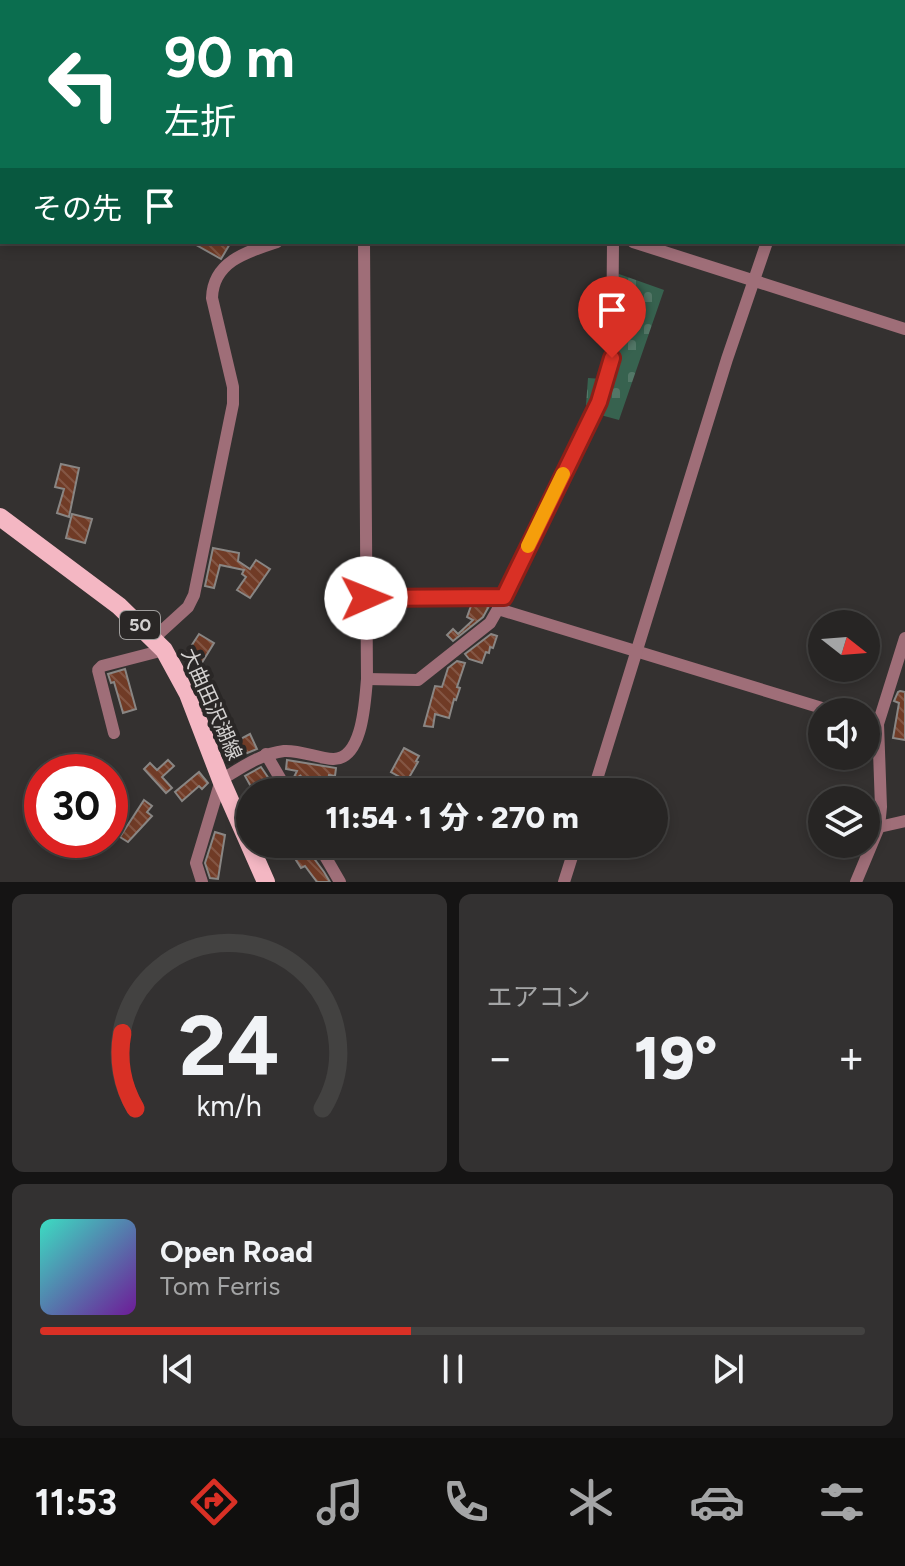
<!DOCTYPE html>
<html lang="ja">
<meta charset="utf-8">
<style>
:root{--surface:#272524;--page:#333131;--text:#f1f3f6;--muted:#a4a5a6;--line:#434241;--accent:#d93025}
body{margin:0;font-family:Figtree,"Noto Sans JP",sans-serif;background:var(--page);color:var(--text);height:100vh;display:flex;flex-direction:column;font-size:30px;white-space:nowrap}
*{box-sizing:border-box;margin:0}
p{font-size:26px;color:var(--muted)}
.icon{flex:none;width:44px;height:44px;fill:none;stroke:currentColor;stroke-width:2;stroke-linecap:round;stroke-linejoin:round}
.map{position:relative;height:882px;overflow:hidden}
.sheet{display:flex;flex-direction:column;gap:12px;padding:12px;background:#151414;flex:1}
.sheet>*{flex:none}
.banner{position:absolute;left:0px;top:0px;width:906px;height:244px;box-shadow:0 4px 12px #0003,0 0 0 2px var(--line);background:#0b6e4f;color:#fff;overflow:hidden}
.needle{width:52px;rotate:107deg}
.controls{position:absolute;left:808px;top:610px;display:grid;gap:16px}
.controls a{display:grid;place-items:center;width:72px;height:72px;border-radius:50%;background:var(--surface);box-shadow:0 4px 12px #0003,0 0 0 2px var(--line);font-size:40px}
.speed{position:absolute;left:24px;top:754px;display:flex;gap:16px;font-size:40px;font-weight:700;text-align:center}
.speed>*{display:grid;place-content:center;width:104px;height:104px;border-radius:50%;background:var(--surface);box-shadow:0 4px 12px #0003,0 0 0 2px var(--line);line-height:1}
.speed .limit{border:12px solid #d22;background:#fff;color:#111}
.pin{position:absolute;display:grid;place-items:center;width:68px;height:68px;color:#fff;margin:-82px -34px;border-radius:50% 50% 50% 0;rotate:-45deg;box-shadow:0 0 8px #0007}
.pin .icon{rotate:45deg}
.me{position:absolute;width:88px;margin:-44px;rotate:89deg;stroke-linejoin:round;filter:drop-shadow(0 0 6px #0008)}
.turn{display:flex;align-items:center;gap:28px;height:168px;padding:0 32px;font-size:36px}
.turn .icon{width:104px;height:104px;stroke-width:2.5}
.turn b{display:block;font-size:56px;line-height:68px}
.then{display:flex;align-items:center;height:76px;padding:0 32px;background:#0003;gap:16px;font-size:30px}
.big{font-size:60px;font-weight:800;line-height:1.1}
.sheet .tile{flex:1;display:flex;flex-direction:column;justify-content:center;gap:12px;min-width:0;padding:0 28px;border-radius:12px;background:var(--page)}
.sheet .dial{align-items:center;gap:0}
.dial svg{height:208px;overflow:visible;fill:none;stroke:var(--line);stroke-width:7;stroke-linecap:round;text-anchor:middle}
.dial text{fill:var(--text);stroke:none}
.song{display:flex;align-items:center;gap:24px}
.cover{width:96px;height:96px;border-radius:12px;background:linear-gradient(135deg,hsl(170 70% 55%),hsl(280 70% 35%))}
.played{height:8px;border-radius:4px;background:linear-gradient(90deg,var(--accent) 45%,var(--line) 45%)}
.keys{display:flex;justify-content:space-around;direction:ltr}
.heat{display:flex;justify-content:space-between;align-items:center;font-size:44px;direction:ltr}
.sheet .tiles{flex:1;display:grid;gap:12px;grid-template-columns:1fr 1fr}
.tile:last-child{grid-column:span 2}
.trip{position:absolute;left:236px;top:778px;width:432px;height:80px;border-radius:40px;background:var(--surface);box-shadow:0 4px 12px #0003,0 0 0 2px var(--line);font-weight:800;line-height:80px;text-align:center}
.tabs{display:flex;height:128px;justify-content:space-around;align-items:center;background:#100f0e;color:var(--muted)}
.tabs .icon{width:56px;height:56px}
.tabs .current{color:var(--accent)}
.tabs b{font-size:36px;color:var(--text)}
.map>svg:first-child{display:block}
.cemetery{fill:url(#cemetery-stones)}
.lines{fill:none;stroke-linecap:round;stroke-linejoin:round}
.river{stroke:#2d5e83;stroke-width:18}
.building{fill:url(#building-back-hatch);stroke:#898684;stroke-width:2}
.minor{stroke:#9f6e78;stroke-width:12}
.primary{stroke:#f4b7c3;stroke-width:18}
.route-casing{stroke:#8d1f18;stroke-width:20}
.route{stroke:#d93025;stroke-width:14}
.slow{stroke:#f59e0b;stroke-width:14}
.labels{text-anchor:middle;stroke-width:8;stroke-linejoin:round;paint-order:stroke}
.shield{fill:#2a2726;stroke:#a09e9d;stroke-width:2}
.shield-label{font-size:18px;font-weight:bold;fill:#d3d1d0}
.street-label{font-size:20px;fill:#d3d1d0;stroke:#2a2726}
</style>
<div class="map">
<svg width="905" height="882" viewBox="0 0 905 882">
<defs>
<pattern id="cemetery-stones" width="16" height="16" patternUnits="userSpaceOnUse" patternTransform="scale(2)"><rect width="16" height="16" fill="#37624f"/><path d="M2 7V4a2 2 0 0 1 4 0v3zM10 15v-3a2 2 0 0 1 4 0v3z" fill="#537767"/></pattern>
<pattern id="building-back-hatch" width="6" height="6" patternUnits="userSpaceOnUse" patternTransform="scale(2)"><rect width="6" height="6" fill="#703b26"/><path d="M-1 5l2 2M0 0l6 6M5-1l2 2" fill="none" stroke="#845644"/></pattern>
</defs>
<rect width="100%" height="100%" fill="#343130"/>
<path class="cemetery" d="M619,274L664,290L619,420L597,414L586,405L588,378L602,379C612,344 604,307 619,274Z"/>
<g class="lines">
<g class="river">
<polyline points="25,2 26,0"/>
<polyline points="0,116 2,107"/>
</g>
</g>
<g class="building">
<polygon points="191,242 231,242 221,259"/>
<polygon points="61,464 79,468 69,517 57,513 64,489 55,487"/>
<polygon points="72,514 92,519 85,543 66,538"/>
<polygon points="213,548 239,553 238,561 250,569 256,560 270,569 250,598 237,590 246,577 242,574 244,570 220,565 214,588 205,586"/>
<polygon points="471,606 489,606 483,617 453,641 447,635 453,629 458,634 473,620 467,617"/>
<polygon points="199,634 214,643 198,669 189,663 194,655 188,651"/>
<polygon points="491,634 497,636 493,648 490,647 489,653 486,652 482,663 469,659 465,654"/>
<polygon points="457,661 465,663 457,687 460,688 456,700 454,699 449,718 435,714 433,727 424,726 435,686 442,687 448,668"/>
<polygon points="125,669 136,709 123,713 114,682 111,683 108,674"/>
<polygon points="900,691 905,692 905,740 893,738 899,703 894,701 898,692"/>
<polygon points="233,733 237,741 250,734 257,749 228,761 219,740"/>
<polygon points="404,748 419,756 416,761 418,762 407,781 391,772"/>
<polygon points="168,760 174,766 162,777 172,788 166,793 144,769 150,763 157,770"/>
<polygon points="287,760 336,768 335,776 329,775 326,792 297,792 295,786 301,775 292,781 297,771 286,769"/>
<polygon points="261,767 276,789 272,792 254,792 245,776"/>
<polygon points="199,772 208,783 202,789 199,786 182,801 175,792"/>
<polygon points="144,800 152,806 147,812 152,816 128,842 120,837"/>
<polygon points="215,832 225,835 218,879 210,878 205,863"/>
<polygon points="307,849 324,872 330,882 317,882 305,866 301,868 294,857"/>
</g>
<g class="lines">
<g class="minor">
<polyline points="35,2 35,0"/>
<polyline points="393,2 394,0"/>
<polyline points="842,2 843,0"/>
<polyline points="0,158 2,149"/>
<polyline points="633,242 905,329"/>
<polyline points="366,598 504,597"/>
<polyline points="498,609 835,712"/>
<path d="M154,638L188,607L194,595L233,404V387L212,298C213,262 246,252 277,242"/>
<polyline points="367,679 418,680 490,623 498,609 599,402 612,358 613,242"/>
<polyline points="114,733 98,670 102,666 164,650"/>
<polyline points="266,754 288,792"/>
<polyline points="593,792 727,359 767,242"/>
<polyline points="879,827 905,821"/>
<polyline points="318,844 340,882"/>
<path d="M202,882L196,863L221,780C241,768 260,754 284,751C300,750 317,758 333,759C363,760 365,700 367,679L364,242"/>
<polyline points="564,882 576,844"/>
<polyline points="856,882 879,827 881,807 878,724 905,638"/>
</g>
<polyline class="primary" points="0,517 119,606 164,650 188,694 221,780 266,882"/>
</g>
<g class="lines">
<defs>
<polyline id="route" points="366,598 504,597 599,402 612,358"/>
</defs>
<use href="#route" class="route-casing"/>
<use href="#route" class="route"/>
<polyline class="slow" points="528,546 563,474"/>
</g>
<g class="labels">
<rect class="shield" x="120" y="611" width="40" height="28" rx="6"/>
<g class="shield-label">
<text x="140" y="631">50</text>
</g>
<g class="street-label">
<text transform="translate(212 704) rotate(66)" y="7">大曲田沢湖線</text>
</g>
</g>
</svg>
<div class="controls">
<a><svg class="needle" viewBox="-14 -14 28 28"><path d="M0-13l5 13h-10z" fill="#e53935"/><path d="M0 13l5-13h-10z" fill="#a4a5a6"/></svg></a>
<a><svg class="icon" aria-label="sound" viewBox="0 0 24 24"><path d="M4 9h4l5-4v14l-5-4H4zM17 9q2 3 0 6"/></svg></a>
<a><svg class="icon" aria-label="layers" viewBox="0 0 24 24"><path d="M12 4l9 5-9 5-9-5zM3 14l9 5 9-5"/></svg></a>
</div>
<div class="speed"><div class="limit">30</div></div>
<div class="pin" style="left:612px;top:358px;background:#d93025"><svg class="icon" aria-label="arrive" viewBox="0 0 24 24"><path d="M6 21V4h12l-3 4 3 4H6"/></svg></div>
<svg class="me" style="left:366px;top:598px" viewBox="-20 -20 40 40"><circle r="19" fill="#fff"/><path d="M0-13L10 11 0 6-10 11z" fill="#d93025"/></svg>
<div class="trip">11:54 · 1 分 · 270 m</div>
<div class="banner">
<div class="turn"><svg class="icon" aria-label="left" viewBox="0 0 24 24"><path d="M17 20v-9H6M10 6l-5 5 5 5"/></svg><div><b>90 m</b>左折</div></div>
<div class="then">その先<svg class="icon" aria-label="arrive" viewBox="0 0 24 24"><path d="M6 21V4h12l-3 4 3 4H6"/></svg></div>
</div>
</div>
<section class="sheet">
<div class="tiles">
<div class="tile dial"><svg viewBox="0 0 100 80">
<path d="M14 69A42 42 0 1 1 86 69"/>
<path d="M14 69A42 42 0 0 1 9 40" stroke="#d93025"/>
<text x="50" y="56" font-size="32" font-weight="700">24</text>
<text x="50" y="72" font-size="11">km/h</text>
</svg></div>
<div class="tile"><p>エアコン</p>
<div class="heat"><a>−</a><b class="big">19°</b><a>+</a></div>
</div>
<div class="tile">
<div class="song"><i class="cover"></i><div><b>Open Road</b><p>Tom Ferris</p></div></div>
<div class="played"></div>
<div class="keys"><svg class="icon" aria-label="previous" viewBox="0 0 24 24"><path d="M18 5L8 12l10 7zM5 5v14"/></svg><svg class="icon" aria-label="pause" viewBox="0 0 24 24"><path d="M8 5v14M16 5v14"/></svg><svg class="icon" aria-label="next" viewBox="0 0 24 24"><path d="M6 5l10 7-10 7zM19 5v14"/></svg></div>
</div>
</div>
</section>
<nav class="tabs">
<b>11:53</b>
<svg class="icon current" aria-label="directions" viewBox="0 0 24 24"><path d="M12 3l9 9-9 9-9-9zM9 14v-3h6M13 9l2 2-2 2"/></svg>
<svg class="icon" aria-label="music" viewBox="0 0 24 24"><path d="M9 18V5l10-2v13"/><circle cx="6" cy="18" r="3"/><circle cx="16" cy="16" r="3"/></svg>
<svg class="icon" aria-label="phone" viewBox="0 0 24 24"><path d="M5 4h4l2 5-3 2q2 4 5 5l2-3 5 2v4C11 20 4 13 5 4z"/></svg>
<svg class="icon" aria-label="climate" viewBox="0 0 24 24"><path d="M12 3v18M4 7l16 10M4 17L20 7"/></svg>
<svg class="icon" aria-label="car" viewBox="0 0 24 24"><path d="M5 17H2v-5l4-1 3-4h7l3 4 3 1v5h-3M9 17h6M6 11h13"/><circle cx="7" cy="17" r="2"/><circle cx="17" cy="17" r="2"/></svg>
<svg class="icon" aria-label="filters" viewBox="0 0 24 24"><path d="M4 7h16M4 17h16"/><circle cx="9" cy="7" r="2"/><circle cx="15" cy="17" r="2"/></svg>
</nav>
